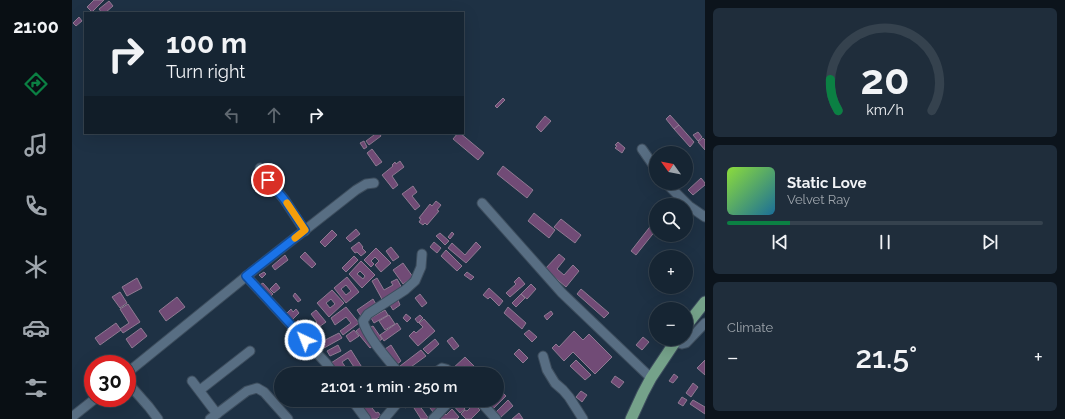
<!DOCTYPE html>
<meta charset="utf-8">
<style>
:root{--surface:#162533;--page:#1f2d3b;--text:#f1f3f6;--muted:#9ea5ac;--line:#35424e;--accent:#0b8043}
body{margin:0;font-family:Raleway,sans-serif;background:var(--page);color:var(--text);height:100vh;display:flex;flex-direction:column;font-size:15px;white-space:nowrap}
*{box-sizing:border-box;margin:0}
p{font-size:13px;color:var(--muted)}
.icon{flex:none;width:22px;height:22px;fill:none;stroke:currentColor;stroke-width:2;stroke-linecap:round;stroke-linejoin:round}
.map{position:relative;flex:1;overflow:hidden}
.sheet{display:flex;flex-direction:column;gap:8px;padding:8px;background:#0c141c;width:360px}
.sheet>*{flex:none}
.top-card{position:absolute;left:12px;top:12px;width:380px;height:122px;border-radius:0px;box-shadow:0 4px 16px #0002,0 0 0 1px var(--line);background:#162533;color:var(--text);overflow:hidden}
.needle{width:26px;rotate:303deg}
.fabs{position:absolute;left:577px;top:146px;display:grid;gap:8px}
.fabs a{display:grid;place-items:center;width:44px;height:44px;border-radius:50%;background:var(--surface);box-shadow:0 4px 16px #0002,0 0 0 1px var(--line);font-size:20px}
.speed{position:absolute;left:12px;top:355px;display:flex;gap:8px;font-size:20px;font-weight:700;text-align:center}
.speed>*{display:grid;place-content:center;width:52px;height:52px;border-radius:50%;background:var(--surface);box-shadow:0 4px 16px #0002,0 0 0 1px var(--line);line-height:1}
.speed .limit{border:6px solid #d22;background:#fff;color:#111}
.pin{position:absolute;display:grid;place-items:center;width:34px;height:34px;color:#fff;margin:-17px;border:2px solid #fff;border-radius:50%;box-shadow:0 1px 4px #0007}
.me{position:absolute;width:44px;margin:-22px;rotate:317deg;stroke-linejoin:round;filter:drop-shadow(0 0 3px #0008)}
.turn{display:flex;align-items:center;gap:14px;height:84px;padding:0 16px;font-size:18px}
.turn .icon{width:52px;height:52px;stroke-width:2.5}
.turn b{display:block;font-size:28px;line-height:34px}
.lanes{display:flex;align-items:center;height:38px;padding:0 16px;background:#0003;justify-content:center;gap:20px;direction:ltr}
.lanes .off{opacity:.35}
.big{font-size:30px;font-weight:600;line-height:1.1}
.sheet .widget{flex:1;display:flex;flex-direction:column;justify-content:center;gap:6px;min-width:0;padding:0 14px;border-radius:6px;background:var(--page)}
.sheet .dial{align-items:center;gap:0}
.dial svg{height:104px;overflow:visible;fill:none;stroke:var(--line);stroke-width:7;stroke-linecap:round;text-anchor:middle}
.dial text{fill:var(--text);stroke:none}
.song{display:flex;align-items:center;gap:12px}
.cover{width:48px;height:48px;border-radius:6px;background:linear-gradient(135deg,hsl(90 70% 55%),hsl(200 70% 35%))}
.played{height:4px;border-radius:2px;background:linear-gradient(90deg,var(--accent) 20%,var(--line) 20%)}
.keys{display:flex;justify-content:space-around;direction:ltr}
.heat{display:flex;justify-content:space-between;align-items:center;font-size:22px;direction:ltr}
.trip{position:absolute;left:202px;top:367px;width:230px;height:40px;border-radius:20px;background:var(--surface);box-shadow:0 4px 16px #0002,0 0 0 1px var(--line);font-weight:600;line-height:40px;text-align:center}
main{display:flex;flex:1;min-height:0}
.menu{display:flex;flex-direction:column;width:72px;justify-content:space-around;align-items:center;background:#090f14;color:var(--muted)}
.menu .icon{width:28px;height:28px}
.menu .current{color:var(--accent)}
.menu b{font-size:18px;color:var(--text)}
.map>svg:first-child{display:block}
.building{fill:#714b76;stroke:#8f7a92;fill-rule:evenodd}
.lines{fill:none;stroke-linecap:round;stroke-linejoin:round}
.minor-casing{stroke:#3d4d5d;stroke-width:11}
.major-casing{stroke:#3d4d5d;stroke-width:13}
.minor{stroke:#586e83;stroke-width:9}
.major{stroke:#75a28a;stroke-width:11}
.route-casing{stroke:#114b97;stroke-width:10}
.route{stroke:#1a73e8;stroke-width:7}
.slow{stroke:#f59e0b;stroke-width:7}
</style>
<main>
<nav class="menu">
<b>21:00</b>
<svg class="icon current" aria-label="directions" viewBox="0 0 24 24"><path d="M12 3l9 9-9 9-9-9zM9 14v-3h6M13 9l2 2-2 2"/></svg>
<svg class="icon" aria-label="music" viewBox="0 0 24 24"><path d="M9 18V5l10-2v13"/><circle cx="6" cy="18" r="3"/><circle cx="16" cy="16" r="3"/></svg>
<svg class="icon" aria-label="phone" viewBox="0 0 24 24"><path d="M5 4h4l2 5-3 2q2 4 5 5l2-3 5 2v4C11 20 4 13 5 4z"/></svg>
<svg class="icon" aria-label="climate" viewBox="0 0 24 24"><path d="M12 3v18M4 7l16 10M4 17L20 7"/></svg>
<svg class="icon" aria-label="car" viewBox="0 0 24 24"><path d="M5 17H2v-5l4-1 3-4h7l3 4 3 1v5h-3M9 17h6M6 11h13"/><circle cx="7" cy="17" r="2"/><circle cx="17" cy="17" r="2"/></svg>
<svg class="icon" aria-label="filters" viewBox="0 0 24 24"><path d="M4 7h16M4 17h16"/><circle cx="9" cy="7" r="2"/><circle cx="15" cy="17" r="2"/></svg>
</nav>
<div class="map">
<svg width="633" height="419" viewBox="0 0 633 419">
<rect width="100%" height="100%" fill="#1e3144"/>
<g class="building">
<polygon points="22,0 32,0 20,12 15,7"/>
<polygon points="37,1 41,6 33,13 30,13 27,9"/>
<polygon points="7,17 10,21 4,26 1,23"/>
<polygon points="431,98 433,100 425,108 423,106"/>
<polygon points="598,115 607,125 602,129 594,119"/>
<polygon points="473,116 479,121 469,132 464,127"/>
<polygon points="607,125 622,142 618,147 602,129"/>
<polygon points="626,132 630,137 626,141 621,135"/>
<polygon points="300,133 307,133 309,136 297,145 294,141 302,135"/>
<polygon points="386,133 388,133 412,153 406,160 381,139"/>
<polygon points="631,138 633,140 633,150 626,142"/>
<polygon points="292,141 295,147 292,149 288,143"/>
<polygon points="546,142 553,148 550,153 543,148 545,146 543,145"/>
<polygon points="300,149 310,162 304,166 295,153"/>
<polygon points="328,161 332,167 320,176 326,185 321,189 310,175 321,166 320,165 323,162 324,164"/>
<polygon points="431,166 461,190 455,198 425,174"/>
<polygon points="629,178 633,183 633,185 621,195 616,190"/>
<polygon points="341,186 345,192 340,196 348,206 343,210 330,194"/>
<polygon points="364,201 369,205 365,210 367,211 355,225 353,223 351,225 347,222 349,219 347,218 358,204 360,206"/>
<polygon points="462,213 483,230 477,238 456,221"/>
<polygon points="489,219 509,235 503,243 482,227"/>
<polygon points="584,219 584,230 564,255 559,251"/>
<polygon points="284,229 288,234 278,242 274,238"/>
<polygon points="260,230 265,235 253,247 248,242"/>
<polygon points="380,232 382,234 378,239 376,237"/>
<polygon points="368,233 377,241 373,245 364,236"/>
<polygon points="287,242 291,247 290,248 294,252 289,256 285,252 283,253 279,248"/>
<polygon points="362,242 369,248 365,253 358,247"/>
<polygon points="404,242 409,247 394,263 376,248 380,243 393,255"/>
<polygon points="319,247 327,257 321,261 314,251"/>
<polygon points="304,248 319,263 309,272 303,265 307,261 303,257 299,261 302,264 299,267 292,260"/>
<polygon points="374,250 390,266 385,271 369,256"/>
<polygon points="233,252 244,264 240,268 228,257"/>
<polygon points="487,254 493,259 485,269 492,275 501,265 507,271 494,287 473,269"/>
<polygon points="213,255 216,260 203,270 200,266"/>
<polygon points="282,256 286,260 274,272 270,268"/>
<path d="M289,261L303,275L290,288L277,274ZM288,271L293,276L291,279L285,274Z"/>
<polygon points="331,263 341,277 331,284 321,270"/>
<polygon points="192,272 194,274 190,278 187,275"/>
<polygon points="395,272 402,277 399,280 392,275"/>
<path d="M275,277L287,292L274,303L262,288ZM274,285L279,291L274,295L269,289Z"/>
<polygon points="447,277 453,284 438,297 434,293 444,284 442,282"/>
<polygon points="65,278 70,288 55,296 50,287"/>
<polygon points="305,278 312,290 321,285 319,282 325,279 331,290 311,301 300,281"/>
<polygon points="191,283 201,294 197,298 186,286"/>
<polygon points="204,283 208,288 202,293 198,289"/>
<polygon points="459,284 464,289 455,299 449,294"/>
<polygon points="417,288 431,301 427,306 418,297 416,299 411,295"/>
<polygon points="509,289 537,313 532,318 505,294"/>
<path d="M260,290L272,303L257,317L245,303ZM259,299L263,304L258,308L254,303Z"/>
<polygon points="48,292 55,303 48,308 40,297"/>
<polygon points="223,293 229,300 226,302 221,296"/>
<polygon points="348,294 355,303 350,307 343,298"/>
<polygon points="449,294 453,298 444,307 440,303"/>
<polygon points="105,297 113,307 94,321 87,311"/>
<polygon points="301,299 305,306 289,316 285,310"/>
<polygon points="326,300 328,305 321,310 318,305"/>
<polygon points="56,304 68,322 51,333 48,329 57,323 48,309"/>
<polygon points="274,307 287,323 271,335 268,331 279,323 274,317 263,325 259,318"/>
<polygon points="436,307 454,323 450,329 432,313"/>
<polygon points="219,309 221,312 224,309 227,313 219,321 213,315"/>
<polygon points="244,310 254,322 247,327 244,323 245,322 239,314"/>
<polygon points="313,310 316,315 302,323 299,318"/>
<polygon points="479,311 481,314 475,320 472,316"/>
<polygon points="334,314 339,318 335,322 331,318"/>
<polygon points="317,315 323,324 313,330 307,321"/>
<polygon points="348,315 351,318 346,323 343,319"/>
<polygon points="352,319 363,331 346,346 337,336 342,331 344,333 351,327 347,323"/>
<polygon points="226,320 238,332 234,337 222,324"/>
<polygon points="44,323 49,330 28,345 23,338"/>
<polygon points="325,323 329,329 312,341 308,335"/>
<polygon points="301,326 310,339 306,342 297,328"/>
<polygon points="289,327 302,345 298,348 284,331"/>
<polygon points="69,328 75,336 60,348 54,339"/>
<polygon points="282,330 287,336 278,342 274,336"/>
<polygon points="457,330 465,337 460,342 452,334"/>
<polygon points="502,331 511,340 517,334 540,357 523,374 501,352 492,361 480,348 484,344 487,347"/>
<polygon points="267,333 270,338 252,348 249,342"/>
<polygon points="380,337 387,346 382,350 375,341"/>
<polygon points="571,337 577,342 570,350 564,345"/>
<polygon points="363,339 367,344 356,354 351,349"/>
<polygon points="266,345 269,351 258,356 255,351"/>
<polygon points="319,345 329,361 324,365 313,349"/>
<polygon points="447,349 456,358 451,363 442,354"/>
<path d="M279,350L291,369L283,374H267L259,363ZM276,358L282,367L276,371L270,362Z"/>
<polygon points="349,350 354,356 332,372 328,366"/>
<polygon points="393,357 406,370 402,374 393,374 397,370 392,366 388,370 392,374 383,374 379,370"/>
<polygon points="504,360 519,375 513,380 498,366"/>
<polygon points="633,360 633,375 625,368"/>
<polygon points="351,370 354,374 346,374"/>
<polygon points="602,374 606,377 601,383 597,381"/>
<polygon points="543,376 552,382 547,388 539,382"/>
<polygon points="621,383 626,387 619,397 614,393"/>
<polygon points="425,387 434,396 419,411 411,403 415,400 425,400 425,396 426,397 428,396 425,393"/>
<polygon points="509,391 515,395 510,402 504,397"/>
<polygon points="610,397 615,400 611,406 606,403"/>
<polygon points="300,400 310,400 300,408 304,413 306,412 309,416 304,419 299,419 290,407"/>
<polygon points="335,400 337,400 340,403 333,408 330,403"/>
<polygon points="352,400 360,400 366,408 361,412"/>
<polygon points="382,400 398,400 400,402 396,406 391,400 388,404 393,409 388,413 379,403"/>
<polygon points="436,400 441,406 428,418 423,413"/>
<polygon points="621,400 633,407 633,414 618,404"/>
<polygon points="401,403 408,410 399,419 394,419 389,414 393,410 395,411 398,408 397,406"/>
<polygon points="347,405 357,419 349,419 342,408"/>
<polygon points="380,409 387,417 385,419 368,419 367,418 372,413 374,415"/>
<polygon points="447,413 451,419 440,419"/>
</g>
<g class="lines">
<defs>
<g id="minor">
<polyline points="570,149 584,169"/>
<polyline points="188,168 196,180 212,199 233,231"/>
<polyline points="594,183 617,206 633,217"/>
<polyline points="410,203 490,293 579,378"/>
<polyline points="174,276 254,363 262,374"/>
<polyline points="603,342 610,344 614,343 633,323"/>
<polyline points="471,356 475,370 483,383 491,390 497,397 511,419"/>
<polyline points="55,373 182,270 284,190 294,184 302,183"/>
<path d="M328,374C317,361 295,337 291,321L296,314L333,290L343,281L349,267L350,254"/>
<polyline points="361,374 370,368 374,369 381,374"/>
<polyline points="120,381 145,414"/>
<polyline points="55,382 77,407 86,419"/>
<polyline points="128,390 178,351"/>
<polyline points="280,400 294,419"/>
<polyline points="407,400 424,419"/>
<polyline points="0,417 24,398"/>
<polyline points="138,419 175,391 185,388 192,392 216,419"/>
<polyline points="312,419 328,400"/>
<polyline points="361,419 379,400"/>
</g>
<g id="major">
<polyline points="614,326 633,302"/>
<polyline points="559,419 571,393 579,378 605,339"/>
</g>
</defs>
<use href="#minor" class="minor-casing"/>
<use href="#major" class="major-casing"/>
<use href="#minor" class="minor"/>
<use href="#major" class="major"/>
</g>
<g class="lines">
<defs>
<polyline id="route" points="196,180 212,199 233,230 174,276 233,340"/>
</defs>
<use href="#route" class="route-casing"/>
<use href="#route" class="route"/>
<polyline class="slow" points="215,203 233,230 223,238"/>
</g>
</svg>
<div class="fabs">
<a><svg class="needle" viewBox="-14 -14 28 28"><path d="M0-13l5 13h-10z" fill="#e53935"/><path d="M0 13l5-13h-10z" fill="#9ea5ac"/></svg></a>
<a><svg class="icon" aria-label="search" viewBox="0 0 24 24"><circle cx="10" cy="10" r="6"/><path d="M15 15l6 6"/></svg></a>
<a>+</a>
<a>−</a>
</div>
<div class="speed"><div class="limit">30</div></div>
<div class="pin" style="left:196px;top:180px;background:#d93025"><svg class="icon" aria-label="arrive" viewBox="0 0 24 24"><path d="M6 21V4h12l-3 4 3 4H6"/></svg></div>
<svg class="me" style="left:233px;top:340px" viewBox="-20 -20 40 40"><circle r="17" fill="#1a73e8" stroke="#fff" stroke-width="3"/><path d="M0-11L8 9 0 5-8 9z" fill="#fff"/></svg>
<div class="trip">21:01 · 1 min · 250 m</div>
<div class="top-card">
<div class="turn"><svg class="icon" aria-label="right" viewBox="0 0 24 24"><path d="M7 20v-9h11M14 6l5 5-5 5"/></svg><div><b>100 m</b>Turn right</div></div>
<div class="lanes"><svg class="icon off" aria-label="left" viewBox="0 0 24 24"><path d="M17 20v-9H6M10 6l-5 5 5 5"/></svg><svg class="icon off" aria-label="ahead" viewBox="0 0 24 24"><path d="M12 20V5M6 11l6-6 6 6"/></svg><svg class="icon" aria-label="right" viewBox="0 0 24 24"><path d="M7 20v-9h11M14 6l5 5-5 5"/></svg></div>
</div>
</div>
<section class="sheet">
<div class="widget dial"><svg viewBox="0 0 100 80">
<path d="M14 69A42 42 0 1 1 86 69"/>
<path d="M14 69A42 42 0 0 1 8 45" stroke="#0b8043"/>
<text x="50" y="56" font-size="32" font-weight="700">20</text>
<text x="50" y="72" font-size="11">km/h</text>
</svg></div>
<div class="widget">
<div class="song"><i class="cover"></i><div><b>Static Love</b><p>Velvet Ray</p></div></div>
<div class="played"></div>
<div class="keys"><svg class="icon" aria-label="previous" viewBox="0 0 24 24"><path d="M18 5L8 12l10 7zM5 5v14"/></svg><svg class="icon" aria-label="pause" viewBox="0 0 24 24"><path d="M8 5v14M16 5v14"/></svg><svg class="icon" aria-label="next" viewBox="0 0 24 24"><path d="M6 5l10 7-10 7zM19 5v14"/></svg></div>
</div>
<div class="widget"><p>Climate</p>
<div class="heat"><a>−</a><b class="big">21.5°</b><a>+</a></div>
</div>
</section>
</main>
